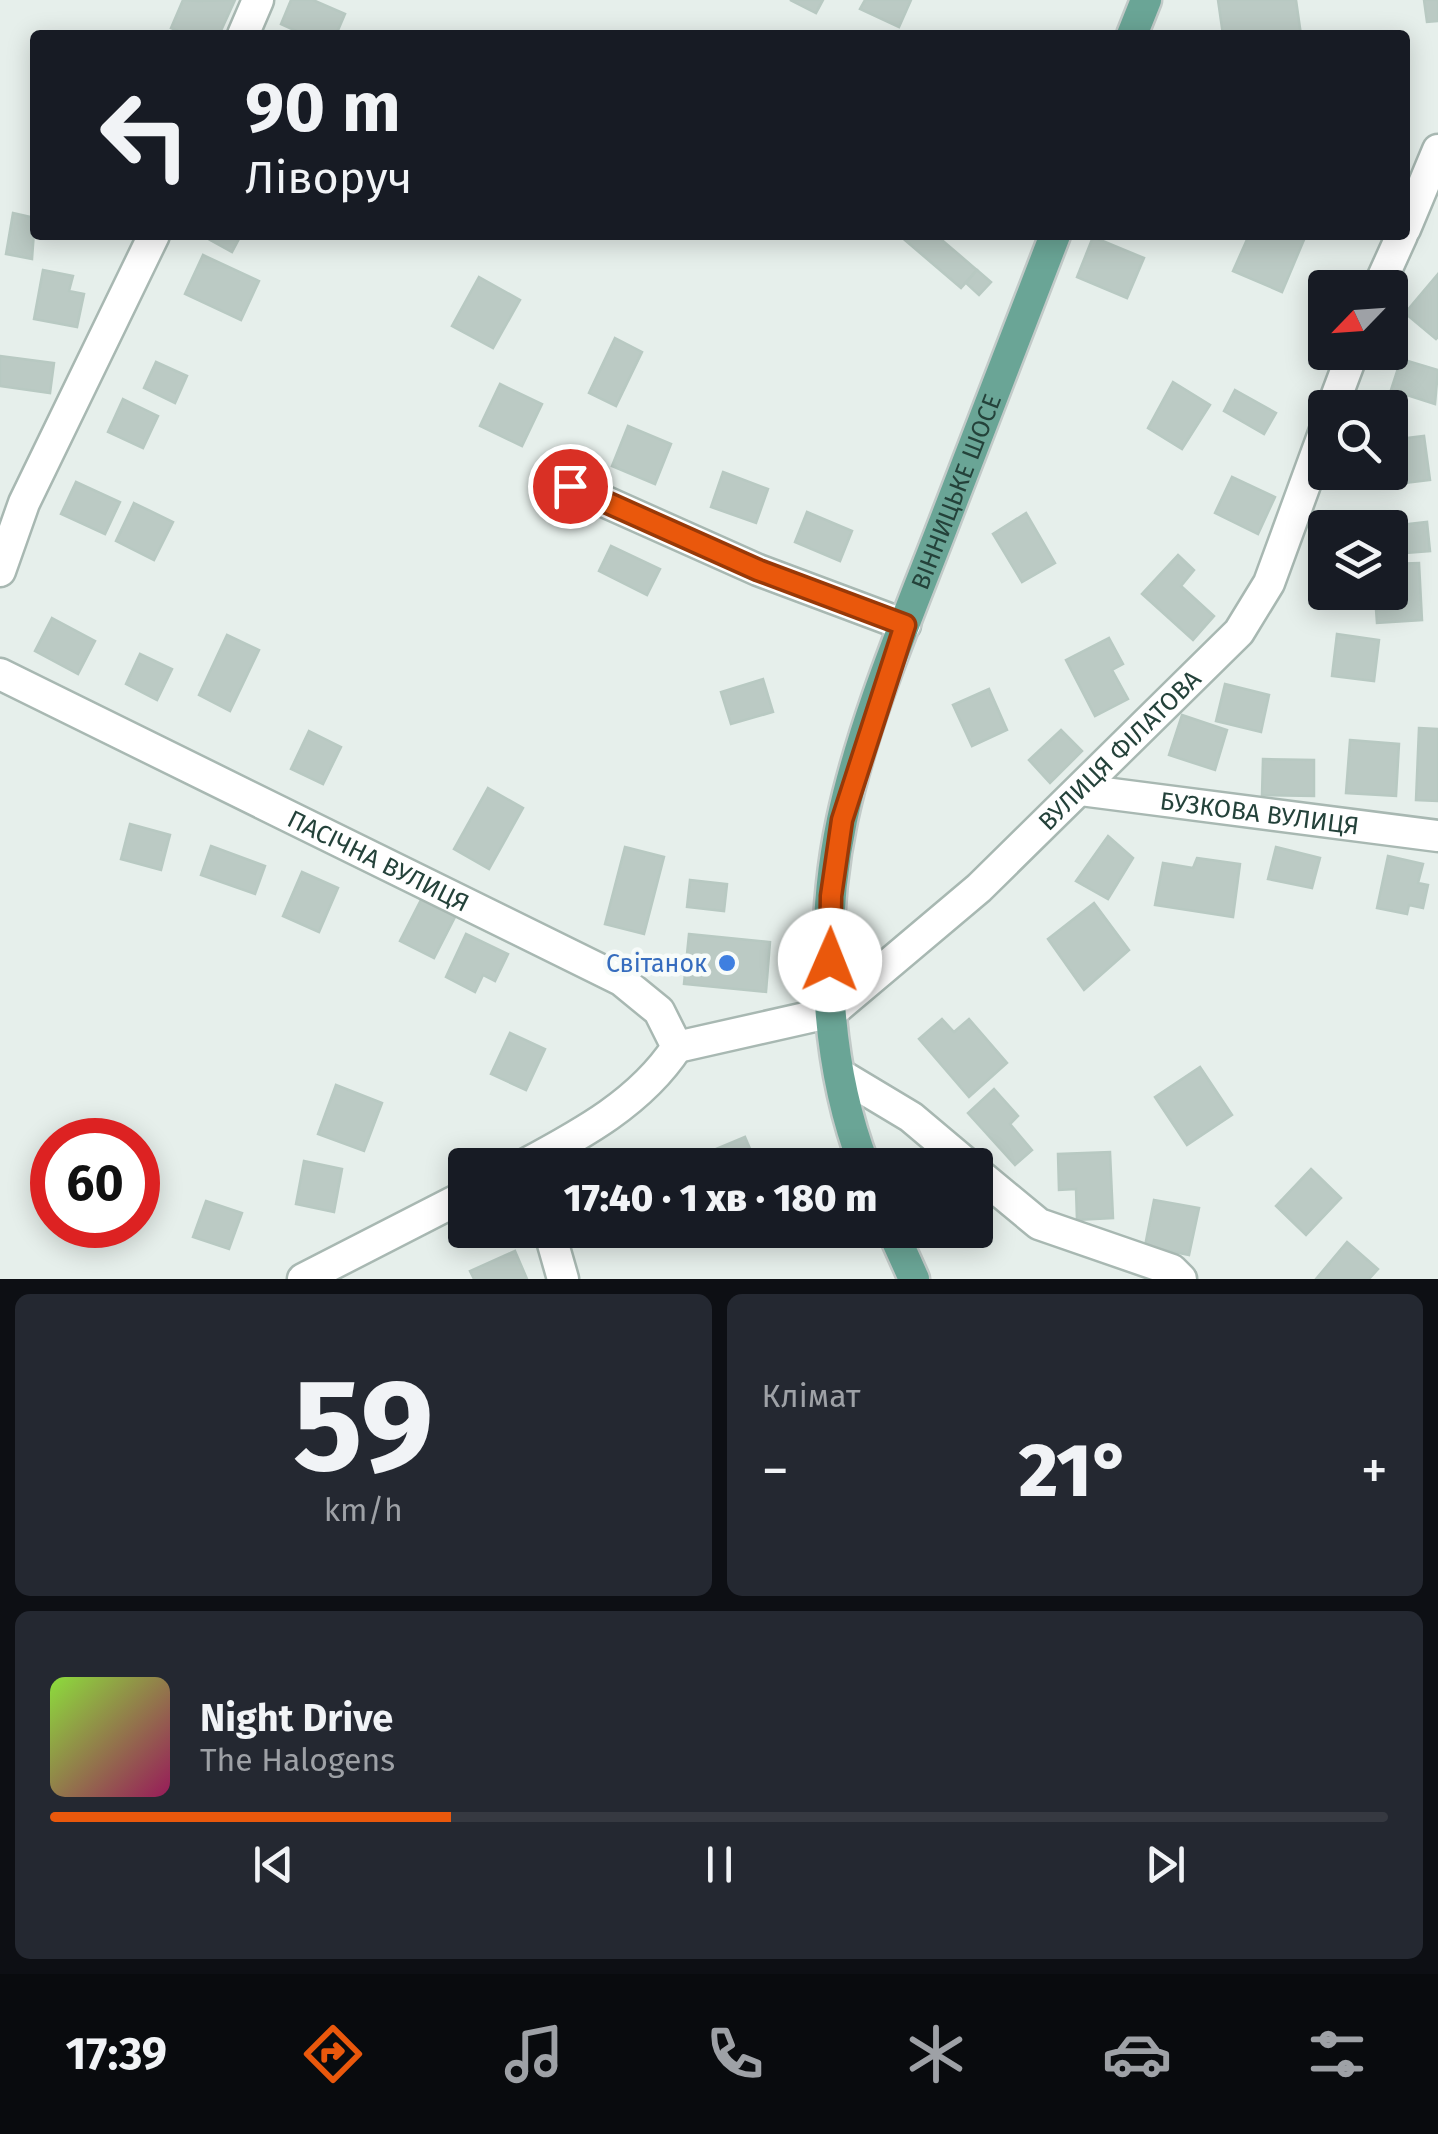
<!DOCTYPE html>
<html lang="uk">
<meta charset="utf-8">
<style>
:root{--surface:#171b24;--page:#242831;--text:#f1f3f6;--muted:#9ea1a6;--line:#363941;--accent:#ea580c}
body{margin:0;font-family:"Fira Sans",sans-serif;background:var(--page);color:var(--text);height:100vh;display:flex;flex-direction:column;font-size:38px;white-space:nowrap}
*{box-sizing:border-box;margin:0}
p{font-size:32px;color:var(--muted)}
.icon{flex:none;width:55px;height:55px;fill:none;stroke:currentColor;stroke-width:2;stroke-linecap:round;stroke-linejoin:round}
.map{position:relative;height:1279px;overflow:hidden}
.details{display:flex;flex-direction:column;gap:15px;padding:15px;background:#0d0f14;flex:1}
.details>*{flex:none}
.guide{position:absolute;left:30px;top:30px;width:1380px;height:210px;border-radius:10px;box-shadow:0 5px 25px #0003;background:#171b24;color:var(--text);overflow:hidden}
.needle{width:65px;rotate:245deg}
.fabs{position:absolute;left:1308px;top:270px;display:grid;gap:20px}
.fabs a{display:grid;place-items:center;width:100px;height:100px;border-radius:10px;background:var(--surface);box-shadow:0 5px 25px #0003;font-size:50px}
.speed{position:absolute;left:30px;top:1118px;display:flex;gap:20px;font-size:50px;font-weight:700;text-align:center}
.speed>*{display:grid;place-content:center;width:130px;height:130px;border-radius:50%;background:var(--surface);box-shadow:0 5px 25px #0003;line-height:1}
.speed .limit{border:15px solid #d22;background:#fff;color:#111}
.pin{position:absolute;display:grid;place-items:center;width:85px;height:85px;color:#fff;margin:-42px;border:5px solid #fff;border-radius:50%;box-shadow:0 2px 10px #0007}
.me{position:absolute;width:110px;margin:-55px;rotate:1deg;stroke-linejoin:round;filter:drop-shadow(0 0 8px #0008)}
.turn{display:flex;align-items:center;gap:35px;height:210px;padding:0 50px;font-size:45px}
.turn .icon{width:130px;height:130px;stroke-width:2.5}
.turn b{display:block;font-size:70px;line-height:85px}
.big{font-size:75px;font-weight:800;line-height:1.1}
.details .widget{flex:1;display:flex;flex-direction:column;justify-content:center;gap:15px;min-width:0;padding:0 35px;border-radius:15px;background:var(--page)}
.details .dial{align-items:center;gap:0}
.dial b{font-size:130px;line-height:1}
.song{display:flex;align-items:center;gap:30px}
.cover{width:120px;height:120px;border-radius:15px;background:linear-gradient(135deg,hsl(90 70% 55%),hsl(330 70% 35%))}
.played{height:10px;border-radius:5px;background:linear-gradient(90deg,var(--accent) 30%,var(--line) 30%)}
.keys{display:flex;justify-content:space-around;direction:ltr}
.heat{display:flex;justify-content:space-between;align-items:center;font-size:55px;direction:ltr}
.details .tiles{flex:1;display:grid;gap:15px;grid-template-columns:1fr 1fr}
.widget:last-child{grid-column:span 2}
.trip{position:absolute;left:448px;top:1148px;width:545px;height:100px;border-radius:10px;background:var(--surface);box-shadow:0 5px 25px #0003;font-weight:800;line-height:100px;text-align:center}
.menu{display:flex;height:160px;justify-content:space-around;align-items:center;background:#090b0e;color:var(--muted)}
.menu .icon{width:70px;height:70px}
.menu .on{color:var(--accent)}
.menu b{font-size:45px;color:var(--text)}
.map>svg:first-child{display:block}
.building{fill:#bbcac4;stroke:#b8c9c2;stroke-width:2.5}
.lines{fill:none;stroke-linecap:round;stroke-linejoin:round}
.minor-casing{stroke:#a8b8b2;stroke-width:35}
.major-casing{stroke:#c2cac8;stroke-width:35}
.minor{stroke:#fff;stroke-width:30}
.major{stroke:#6aa596;stroke-width:30}
.route-casing{stroke:#983908;stroke-width:25}
.route{stroke:#ea580c;stroke-width:18}
.shop-dot{fill:#3f7fe0;stroke:#f7fbf9;stroke-width:4}
.labels{text-anchor:middle;stroke-width:9;stroke-linejoin:round;paint-order:stroke}
.street-label{font-size:25px;fill:#24423a;stroke:#f7fbf9}
.shop-label{font-size:25px;fill:#366cbe;stroke:#f7fbf9;text-anchor:end}
</style>
<div class="map">
<svg width="1438" height="1279" viewBox="0 0 1438 1279">
<rect width="100%" height="100%" fill="#e6efeb"/>
<g class="building">
<polygon points="183,0 198,1 235,0 219,35 188,35 171,28"/>
<polygon points="291,0 313,0 345,14 336,35 305,35 281,24"/>
<polygon points="790,0 823,0 816,13"/>
<polygon points="865,0 911,0 899,27 860,9"/>
<polygon points="1218,0 1296,0 1301,35 1223,35"/>
<polygon points="1424,0 1438,0 1438,21 1427,22"/>
<polygon points="13,213 35,218 32,259 6,254"/>
<polygon points="201,235 241,235 232,252"/>
<polygon points="899,235 936,235 977,270 961,288"/>
<polygon points="1249,235 1306,235 1282,292 1233,271"/>
<polygon points="1093,237 1144,258 1127,298 1077,277"/>
<polygon points="203,255 259,281 241,320 185,294"/>
<polygon points="43,270 73,276 69,291 84,294 77,327 34,319"/>
<polygon points="977,270 991,282 979,295 966,283"/>
<polygon points="1438,274 1438,337 1436,339 1405,313"/>
<polygon points="479,277 520,300 493,348 452,326"/>
<polygon points="615,338 642,352 616,406 589,393"/>
<polygon points="0,356 54,363 50,393 0,386"/>
<polygon points="1401,359 1438,370 1435,404 1391,390"/>
<polygon points="156,362 187,376 175,403 144,388"/>
<polygon points="1173,382 1210,405 1182,449 1148,428"/>
<polygon points="500,384 542,404 522,446 480,426"/>
<polygon points="1235,390 1276,413 1264,434 1224,411"/>
<polygon points="123,399 158,416 143,448 108,432"/>
<polygon points="628,426 671,444 655,484 612,466"/>
<polygon points="1424,436 1430,480 1379,486 1377,472 1390,472 1390,440"/>
<polygon points="723,472 768,489 756,523 711,507"/>
<polygon points="1232,477 1275,497 1258,534 1215,513"/>
<polygon points="76,482 120,502 105,534 61,514"/>
<polygon points="134,503 173,522 154,560 116,541"/>
<polygon points="807,512 852,531 840,561 795,542"/>
<polygon points="1026,513 1055,563 1022,582 993,534"/>
<polygon points="1427,522 1430,551 1393,554 1390,526"/>
<polygon points="611,546 660,569 647,595 599,571"/>
<polygon points="1178,555 1194,570 1181,586 1214,616 1193,640 1142,594"/>
<polygon points="1419,563 1422,620 1377,623 1375,595 1356,592 1390,592 1390,564"/>
<polygon points="52,618 95,641 78,674 35,651"/>
<polygon points="1337,634 1379,640 1374,681 1332,676"/>
<polygon points="227,635 259,650 230,711 199,695"/>
<polygon points="1109,638 1123,664 1112,670 1128,699 1095,716 1066,660"/>
<polygon points="140,654 172,669 157,700 126,684"/>
<polygon points="763,679 773,712 731,724 721,692"/>
<polygon points="1225,684 1269,695 1261,732 1216,721"/>
<polygon points="989,689 1007,730 972,746 953,705"/>
<polygon points="1182,715 1227,730 1215,770 1169,755"/>
<polygon points="1419,728 1438,729 1438,801 1416,800"/>
<polygon points="1061,730 1082,751 1050,783 1029,760"/>
<polygon points="309,731 341,747 323,784 291,769"/>
<polygon points="1350,740 1399,744 1396,796 1346,793"/>
<polygon points="1263,759 1314,760 1314,796 1262,795"/>
<polygon points="488,788 523,808 489,869 454,849"/>
<polygon points="130,824 170,835 161,870 121,859"/>
<polygon points="1108,836 1133,858 1108,899 1076,881"/>
<polygon points="211,846 265,866 255,894 201,875"/>
<polygon points="625,847 664,857 644,934 605,924"/>
<polygon points="1276,847 1320,858 1312,888 1268,879"/>
<polygon points="1388,856 1423,864 1418,883 1428,885 1423,908 1409,905 1407,914 1377,908"/>
<polygon points="1197,858 1240,864 1233,917 1155,905 1163,863 1193,868"/>
<polygon points="302,872 338,888 319,932 283,916"/>
<polygon points="690,880 727,884 724,911 687,907"/>
<polygon points="422,898 456,915 434,958 400,941"/>
<polygon points="1094,903 1129,950 1084,990 1048,939"/>
<polygon points="466,934 508,954 495,981 483,975 475,992 446,977"/>
<polygon points="689,934 770,942 766,992 684,984"/>
<polygon points="942,1019 954,1032 969,1019 1007,1063 969,1097 919,1039"/>
<polygon points="510,1033 545,1049 526,1090 491,1074"/>
<polygon points="1200,1067 1232,1115 1187,1145 1155,1097"/>
<polygon points="336,1085 382,1103 364,1151 318,1134"/>
<polygon points="994,1089 1018,1116 1010,1124 1032,1150 1015,1165 968,1113"/>
<polygon points="745,1137 757,1165 678,1165"/>
<polygon points="1110,1152 1113,1218 1077,1220 1076,1189 1059,1190 1058,1154"/>
<polygon points="304,1161 342,1169 334,1212 296,1204"/>
<polygon points="1311,1169 1341,1198 1306,1235 1276,1206"/>
<polygon points="1154,1200 1199,1208 1189,1255 1145,1246"/>
<polygon points="206,1201 242,1213 229,1249 193,1237"/>
<polygon points="1347,1242 1378,1269 1369,1279 1316,1279"/>
<polygon points="515,1251 527,1279 474,1279 470,1271"/>
</g>
<g class="lines">
<defs>
<g id="minor">
<polyline points="243,35 258,0"/>
<polyline points="1405,229 1438,150"/>
<polyline points="1378,288 1402,235"/>
<polyline points="1332,408 1353,352"/>
<polyline points="570,486 758,570 905,625"/>
<polyline points="0,571 24,503 154,235"/>
<path id="s1" d="M0,674L621,980L659,1011L677,1047C641,1102 582,1134 524,1165"/>
<path id="s2" d="M1081,790L1438,836"/>
<path id="s3" d="M677,1047L832,1012L979,888L1239,632L1269,583L1325,430"/>
<polyline points="841,1075 911,1117 968,1165"/>
<polyline points="975,1171 1039,1224 1172,1270 1181,1279"/>
<polyline points="549,1230 563,1279"/>
<polyline points="303,1279 465,1196"/>
</g>
<g id="major">
<polyline points="1132,35 1146,0"/>
<path id="s4" d="M864,1165C824,1061 819,929 842,820C863,722 904,626 940,533C978,434 1017,334 1055,235"/>
<polyline points="892,1230 914,1279"/>
</g>
</defs>
<use href="#minor" class="minor-casing"/>
<use href="#major" class="major-casing"/>
<use href="#minor" class="minor"/>
<use href="#major" class="major"/>
</g>
<g class="lines">
<defs>
<polyline id="route" points="570,486 758,570 905,625 842,820 831,896 830,960"/>
</defs>
<use href="#route" class="route-casing"/>
<use href="#route" class="route"/>
</g>
<circle class="shop-dot" cx="727" cy="963" r="10"/>
<g class="labels">
<g class="street-label">
<text dy="9" stroke="none"><textPath href="#s4" startOffset="698">ВІННИЦЬКЕ ШОСЕ</textPath></text>
<text dy="9" stroke="none"><textPath href="#s3" startOffset="548">ВУЛИЦЯ ФІЛАТОВА</textPath></text>
<text dy="9" stroke="none"><textPath href="#s2" startOffset="180">БУЗКОВА ВУЛИЦЯ</textPath></text>
<text dy="9" stroke="none"><textPath href="#s1" startOffset="422">ПАСІЧНА ВУЛИЦЯ</textPath></text>
</g>
<g class="shop-label">
<text x="707" y="972">Світанок</text>
</g>
</g>
</svg>
<div class="fabs">
<a><svg class="needle" viewBox="-14 -14 28 28"><path d="M0-13l5 13h-10z" fill="#e53935"/><path d="M0 13l5-13h-10z" fill="#9ea1a6"/></svg></a>
<a><svg class="icon" aria-label="search" viewBox="0 0 24 24"><circle cx="10" cy="10" r="6"/><path d="M15 15l6 6"/></svg></a>
<a><svg class="icon" aria-label="layers" viewBox="0 0 24 24"><path d="M12 4l9 5-9 5-9-5zM3 14l9 5 9-5"/></svg></a>
</div>
<div class="speed"><div class="limit">60</div></div>
<div class="pin" style="left:570px;top:486px;background:#d93025"><svg class="icon" aria-label="arrive" viewBox="0 0 24 24"><path d="M6 21V4h12l-3 4 3 4H6"/></svg></div>
<svg class="me" style="left:830px;top:960px" viewBox="-20 -20 40 40"><circle r="19" fill="#fff"/><path d="M0-13L10 11 0 6-10 11z" fill="#ea580c"/></svg>
<div class="trip">17:40 · 1 хв · 180 m</div>
<div class="guide">
<div class="turn"><svg class="icon" aria-label="left" viewBox="0 0 24 24"><path d="M17 20v-9H6M10 6l-5 5 5 5"/></svg><div><b>90 m</b>Ліворуч</div></div>
</div>
</div>
<section class="details">
<div class="tiles">
<div class="widget dial"><b>59</b><p>km/h</p></div>
<div class="widget"><p>Клімат</p>
<div class="heat"><a>−</a><b class="big">21°</b><a>+</a></div>
</div>
<div class="widget">
<div class="song"><i class="cover"></i><div><b>Night Drive</b><p>The Halogens</p></div></div>
<div class="played"></div>
<div class="keys"><svg class="icon" aria-label="previous" viewBox="0 0 24 24"><path d="M18 5L8 12l10 7zM5 5v14"/></svg><svg class="icon" aria-label="pause" viewBox="0 0 24 24"><path d="M8 5v14M16 5v14"/></svg><svg class="icon" aria-label="next" viewBox="0 0 24 24"><path d="M6 5l10 7-10 7zM19 5v14"/></svg></div>
</div>
</div>
</section>
<nav class="menu">
<b>17:39</b>
<svg class="icon on" aria-label="directions" viewBox="0 0 24 24"><path d="M12 3l9 9-9 9-9-9zM9 14v-3h6M13 9l2 2-2 2"/></svg>
<svg class="icon" aria-label="music" viewBox="0 0 24 24"><path d="M9 18V5l10-2v13"/><circle cx="6" cy="18" r="3"/><circle cx="16" cy="16" r="3"/></svg>
<svg class="icon" aria-label="phone" viewBox="0 0 24 24"><path d="M5 4h4l2 5-3 2q2 4 5 5l2-3 5 2v4C11 20 4 13 5 4z"/></svg>
<svg class="icon" aria-label="climate" viewBox="0 0 24 24"><path d="M12 3v18M4 7l16 10M4 17L20 7"/></svg>
<svg class="icon" aria-label="car" viewBox="0 0 24 24"><path d="M5 17H2v-5l4-1 3-4h7l3 4 3 1v5h-3M9 17h6M6 11h13"/><circle cx="7" cy="17" r="2"/><circle cx="17" cy="17" r="2"/></svg>
<svg class="icon" aria-label="filters" viewBox="0 0 24 24"><path d="M4 7h16M4 17h16"/><circle cx="9" cy="7" r="2"/><circle cx="15" cy="17" r="2"/></svg>
</nav>
